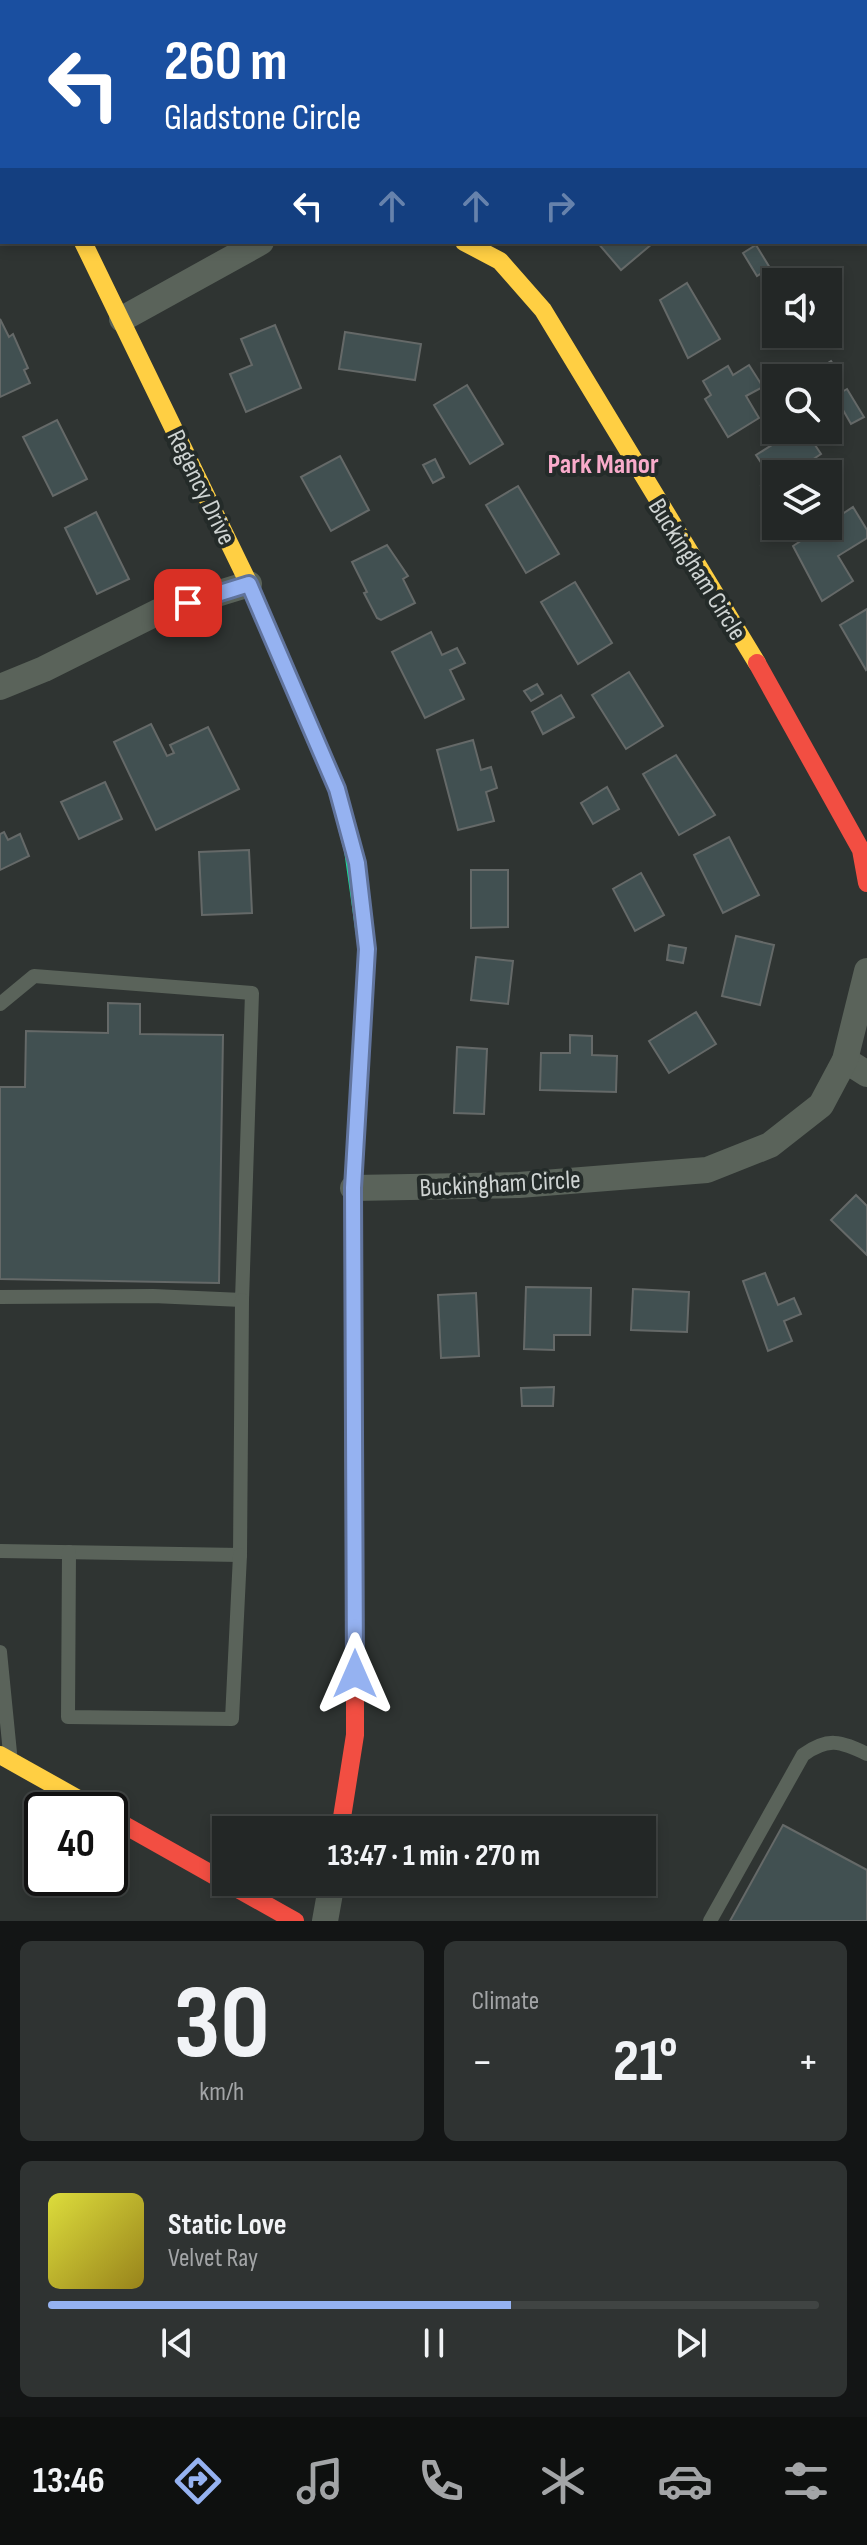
<!DOCTYPE html>
<meta charset="utf-8">
<style>
:root{--surface:#232726;--page:#2f3332;--text:#f1f3f6;--muted:#a3a5a7;--line:#404443;--accent:#95b2f1}
body{margin:0;font-family:"Sofia Sans Condensed",sans-serif;background:var(--page);color:var(--text);height:100vh;display:flex;flex-direction:column;font-size:30px;white-space:nowrap}
*{box-sizing:border-box;margin:0}
p{font-size:26px;color:var(--muted)}
.icon{flex:none;width:44px;height:44px;fill:none;stroke:currentColor;stroke-width:2;stroke-linecap:round;stroke-linejoin:round}
.map{position:relative;height:1921px;overflow:hidden}
.side{display:flex;flex-direction:column;gap:20px;padding:20px;background:#131515;flex:1}
.side>*{flex:none}
.banner{position:absolute;left:0px;top:0px;width:868px;height:244px;box-shadow:0 4px 12px #0003,0 0 0 2px var(--line);background:#1a4fa0;color:#fff;overflow:hidden}
.controls{position:absolute;left:762px;top:268px;display:grid;gap:16px}
.controls a{display:grid;place-items:center;width:80px;height:80px;border-radius:0px;background:var(--surface);box-shadow:0 4px 12px #0003,0 0 0 2px var(--line);font-size:40px}
.speed{position:absolute;left:24px;top:1792px;display:flex;gap:16px;font-size:40px;font-weight:700;text-align:center}
.speed>*{display:grid;place-content:center;width:104px;height:104px;border-radius:50%;background:var(--surface);box-shadow:0 4px 12px #0003,0 0 0 2px var(--line);line-height:1}
.speed .limit{border:4px solid #111;border-radius:12px;background:#fff;color:#111}
.pin{position:absolute;display:grid;place-items:center;width:68px;height:68px;color:#fff;margin:-34px;border-radius:16px;box-shadow:0 4px 12px #0006}
.me{position:absolute;width:88px;margin:-44px;rotate:0deg;stroke-linejoin:round;filter:drop-shadow(0 0 6px #0008)}
.turn{display:flex;align-items:center;gap:28px;height:168px;padding:0 32px;font-size:36px}
.turn .icon{width:104px;height:104px;stroke-width:2.5}
.turn b{display:block;font-size:56px;line-height:68px}
.lanes{display:flex;align-items:center;height:76px;padding:0 32px;background:#0003;justify-content:center;gap:40px;direction:ltr}
.lanes .off{opacity:.35}
.big{font-size:60px;font-weight:700;line-height:1.1}
.side .widget{flex:1;display:flex;flex-direction:column;justify-content:center;gap:12px;min-width:0;padding:0 28px;border-radius:12px;background:var(--page)}
.side .dial{align-items:center;gap:0}
.dial b{font-size:104px;line-height:1}
.song{display:flex;align-items:center;gap:24px}
.cover{width:96px;height:96px;border-radius:12px;background:linear-gradient(135deg,hsl(60 70% 55%),hsl(50 70% 35%))}
.played{height:8px;border-radius:4px;background:linear-gradient(90deg,var(--accent) 60%,var(--line) 60%)}
.keys{display:flex;justify-content:space-around;direction:ltr}
.heat{display:flex;justify-content:space-between;align-items:center;font-size:44px;direction:ltr}
.side .tiles{flex:1;display:grid;gap:20px;grid-template-columns:1fr 1fr}
.widget:last-child{grid-column:span 2}
.trip{position:absolute;left:212px;top:1816px;width:444px;height:80px;border-radius:0px;background:var(--surface);box-shadow:0 4px 12px #0003,0 0 0 2px var(--line);font-weight:700;line-height:80px;text-align:center}
.tabs{display:flex;height:128px;justify-content:space-around;align-items:center;background:#0e100f;color:var(--muted)}
.tabs .icon{width:56px;height:56px}
.tabs .active{color:var(--accent)}
.tabs b{font-size:36px;color:var(--text)}
.map>svg:first-child{display:block}
.building{fill:#415051;stroke:#656968;stroke-width:2}
.lines{fill:none;stroke-linecap:round;stroke-linejoin:round}
.lane{stroke:#5a635a;stroke-width:14}
.street{stroke:#5a635a;stroke-width:26}
.fast{stroke:#16e098;stroke-width:18}
.slow{stroke:#ffcf43;stroke-width:18}
.jam{stroke:#f24e42;stroke-width:18}
.route-casing{stroke:#61749d;stroke-width:20}
.route{stroke:#95b2f1;stroke-width:14}
.labels{text-anchor:middle;stroke-width:8;stroke-linejoin:round;paint-order:stroke}
.street-label{font-size:26px;fill:#cfd4d3;stroke:#242b29}
.neighbourhood-label{font-size:28px;font-weight:bold;fill:#f9abcb;stroke:#242b29}
</style>
<div class="map">
<svg width="867" height="1921" viewBox="0 0 867 1921">
<rect width="100%" height="100%" fill="#2f3432"/>
<g class="building">
<polygon points="597,242 650,242 652,244 621,270"/>
<polygon points="756,245 770,268 757,276 743,253"/>
<polygon points="687,283 720,339 688,358 660,300"/>
<polygon points="0,319 9,337 13,334 28,368 24,370 30,383 0,397"/>
<polygon points="275,325 301,388 246,412 230,374 252,365 241,339"/>
<polygon points="345,332 421,344 415,380 339,369"/>
<polygon points="831,361 842,377 828,387 828,378 815,378 812,373"/>
<polygon points="749,365 763,387 746,396 759,418 728,437 705,399 711,395 703,381 728,366 733,375"/>
<polygon points="467,385 503,444 470,464 434,405"/>
<polygon points="847,389 864,417 851,424 835,396"/>
<polygon points="57,420 87,479 53,496 23,437"/>
<polygon points="796,430 805,430 821,454 806,464 813,474 776,474 776,510 761,486 772,479 756,455"/>
<polygon points="340,456 369,510 331,531 301,477"/>
<polygon points="435,459 444,477 433,483 423,465"/>
<polygon points="518,486 559,554 526,573 486,505"/>
<polygon points="853,507 867,530 867,538 838,556 853,581 822,601 793,546"/>
<polygon points="96,512 129,579 97,594 65,528"/>
<polygon points="387,545 408,576 403,579 415,603 381,620 377,618 364,593 367,592 352,562"/>
<polygon points="575,582 612,643 578,664 541,602"/>
<polygon points="867,609 867,669 866,670 840,625"/>
<polygon points="431,632 442,655 457,648 465,663 450,670 464,699 425,718 392,652"/>
<polygon points="629,672 663,726 626,749 592,695"/>
<polygon points="537,684 543,694 531,701 524,691"/>
<polygon points="561,695 574,717 543,734 532,712"/>
<polygon points="151,724 167,756 174,753 170,745 208,727 239,789 156,830 114,742"/>
<polygon points="473,740 481,770 491,767 497,788 486,792 494,821 458,830 437,750"/>
<polygon points="676,755 715,815 679,835 643,774"/>
<polygon points="105,782 122,819 79,839 61,802"/>
<polygon points="607,787 619,809 593,824 581,803"/>
<polygon points="4,832 8,840 20,834 29,856 0,870 0,834"/>
<polygon points="729,837 759,895 723,913 694,855"/>
<polygon points="249,850 252,913 202,915 199,852"/>
<polygon points="471,870 508,870 508,927 471,928"/>
<polygon points="641,873 664,915 635,931 613,889"/>
<polygon points="736,936 774,945 760,1005 722,996"/>
<polygon points="669,945 686,948 683,963 667,960"/>
<polygon points="476,957 513,961 508,1004 471,1000"/>
<polygon points="108,1003 140,1004 140,1034 223,1035 219,1283 0,1279 0,1087 25,1087 26,1031 108,1033"/>
<polygon points="696,1012 716,1044 669,1073 649,1041"/>
<polygon points="570,1035 592,1036 592,1055 617,1056 616,1092 540,1090 541,1053 570,1053"/>
<polygon points="457,1047 487,1049 484,1114 454,1113"/>
<polygon points="856,1195 867,1206 867,1255 831,1220"/>
<polygon points="765,1273 778,1305 794,1298 801,1314 784,1321 792,1341 768,1351 743,1281"/>
<polygon points="526,1287 591,1288 590,1335 554,1335 554,1350 524,1349"/>
<polygon points="633,1289 689,1292 687,1332 631,1330"/>
<polygon points="476,1293 479,1356 441,1358 438,1295"/>
<polygon points="554,1387 553,1406 522,1406 521,1388"/>
<polygon points="783,1825 867,1870 867,1921 730,1921"/>
</g>
<g class="lines">
<g class="lane">
<polyline points="0,1004 34,976 252,993 242,1300 153,1296 0,1297"/>
<polyline points="0,1551 240,1555 242,1300"/>
<polyline points="69,1552 68,1717 232,1719 240,1555"/>
<polyline points="0,1652 10,1753"/>
<path d="M710,1921L803,1755C828,1737 840,1741 867,1754"/>
</g>
<g class="street">
<polyline points="41,0 41,2"/>
<polyline points="122,319 261,242"/>
<polyline points="0,687 44,669 158,612 249,584"/>
<polyline points="845,1060 867,1074"/>
<polyline points="353,1188 519,1185 707,1170 770,1145 821,1105 845,1060 867,971"/>
<polyline points="325,1921 332,1882"/>
</g>
<polyline class="fast" points="353,850 367,949 353,1188 353,1308"/>
<g class="slow">
<polyline points="83,242 249,584 337,789 353,850"/>
<polyline points="464,242 500,261 543,310 757,663"/>
<polyline points="353,1308 355,1668"/>
<polyline points="0,1755 98,1810"/>
</g>
<g class="jam">
<polyline points="757,663 861,850 867,883"/>
<polyline points="110,1817 295,1921"/>
<polyline points="340,1830 355,1735 355,1668"/>
</g>
</g>
<g class="lines">
<defs>
<polyline id="route" points="188,603 249,584 337,789 357,863 367,949 353,1188 355,1674"/>
</defs>
<use href="#route" class="route-casing"/>
<use href="#route" class="route"/>
</g>
<g class="labels">
<g class="street-label">
<text transform="translate(202 487) rotate(64)" y="9">Regency Drive</text>
<text transform="translate(698 569) rotate(58)" y="9">Buckingham Circle</text>
<text transform="translate(500 1183) rotate(-3)" y="9">Buckingham Circle</text>
</g>
<g class="neighbourhood-label">
<text x="603" y="473">Park Manor</text>
</g>
</g>
</svg>
<div class="controls">
<a><svg class="icon" aria-label="sound" viewBox="0 0 24 24"><path d="M4 9h4l5-4v14l-5-4H4zM17 9q2 3 0 6"/></svg></a>
<a><svg class="icon" aria-label="search" viewBox="0 0 24 24"><circle cx="10" cy="10" r="6"/><path d="M15 15l6 6"/></svg></a>
<a><svg class="icon" aria-label="layers" viewBox="0 0 24 24"><path d="M12 4l9 5-9 5-9-5zM3 14l9 5 9-5"/></svg></a>
</div>
<div class="speed"><div class="limit">40</div></div>
<div class="pin" style="left:188px;top:603px;background:#d93025"><svg class="icon" aria-label="arrive" viewBox="0 0 24 24"><path d="M6 21V4h12l-3 4 3 4H6"/></svg></div>
<svg class="me" style="left:355px;top:1674px" viewBox="-20 -20 40 40"><path d="M0-17L14 15 0 8-14 15z" fill="#95b2f1" stroke="#fff" stroke-width="4"/></svg>
<div class="trip">13:47 · 1 min · 270 m</div>
<div class="banner">
<div class="turn"><svg class="icon" aria-label="left" viewBox="0 0 24 24"><path d="M17 20v-9H6M10 6l-5 5 5 5"/></svg><div><b>260 m</b>Gladstone Circle</div></div>
<div class="lanes"><svg class="icon" aria-label="left" viewBox="0 0 24 24"><path d="M17 20v-9H6M10 6l-5 5 5 5"/></svg><svg class="icon off" aria-label="ahead" viewBox="0 0 24 24"><path d="M12 20V5M6 11l6-6 6 6"/></svg><svg class="icon off" aria-label="ahead" viewBox="0 0 24 24"><path d="M12 20V5M6 11l6-6 6 6"/></svg><svg class="icon off" aria-label="right" viewBox="0 0 24 24"><path d="M7 20v-9h11M14 6l5 5-5 5"/></svg></div>
</div>
</div>
<section class="side">
<div class="tiles">
<div class="widget dial"><b>30</b><p>km/h</p></div>
<div class="widget"><p>Climate</p>
<div class="heat"><a>−</a><b class="big">21°</b><a>+</a></div>
</div>
<div class="widget">
<div class="song"><i class="cover"></i><div><b>Static Love</b><p>Velvet Ray</p></div></div>
<div class="played"></div>
<div class="keys"><svg class="icon" aria-label="previous" viewBox="0 0 24 24"><path d="M18 5L8 12l10 7zM5 5v14"/></svg><svg class="icon" aria-label="pause" viewBox="0 0 24 24"><path d="M8 5v14M16 5v14"/></svg><svg class="icon" aria-label="next" viewBox="0 0 24 24"><path d="M6 5l10 7-10 7zM19 5v14"/></svg></div>
</div>
</div>
</section>
<nav class="tabs">
<b>13:46</b>
<svg class="icon active" aria-label="directions" viewBox="0 0 24 24"><path d="M12 3l9 9-9 9-9-9zM9 14v-3h6M13 9l2 2-2 2"/></svg>
<svg class="icon" aria-label="music" viewBox="0 0 24 24"><path d="M9 18V5l10-2v13"/><circle cx="6" cy="18" r="3"/><circle cx="16" cy="16" r="3"/></svg>
<svg class="icon" aria-label="phone" viewBox="0 0 24 24"><path d="M5 4h4l2 5-3 2q2 4 5 5l2-3 5 2v4C11 20 4 13 5 4z"/></svg>
<svg class="icon" aria-label="climate" viewBox="0 0 24 24"><path d="M12 3v18M4 7l16 10M4 17L20 7"/></svg>
<svg class="icon" aria-label="car" viewBox="0 0 24 24"><path d="M5 17H2v-5l4-1 3-4h7l3 4 3 1v5h-3M9 17h6M6 11h13"/><circle cx="7" cy="17" r="2"/><circle cx="17" cy="17" r="2"/></svg>
<svg class="icon" aria-label="filters" viewBox="0 0 24 24"><path d="M4 7h16M4 17h16"/><circle cx="9" cy="7" r="2"/><circle cx="15" cy="17" r="2"/></svg>
</nav>
